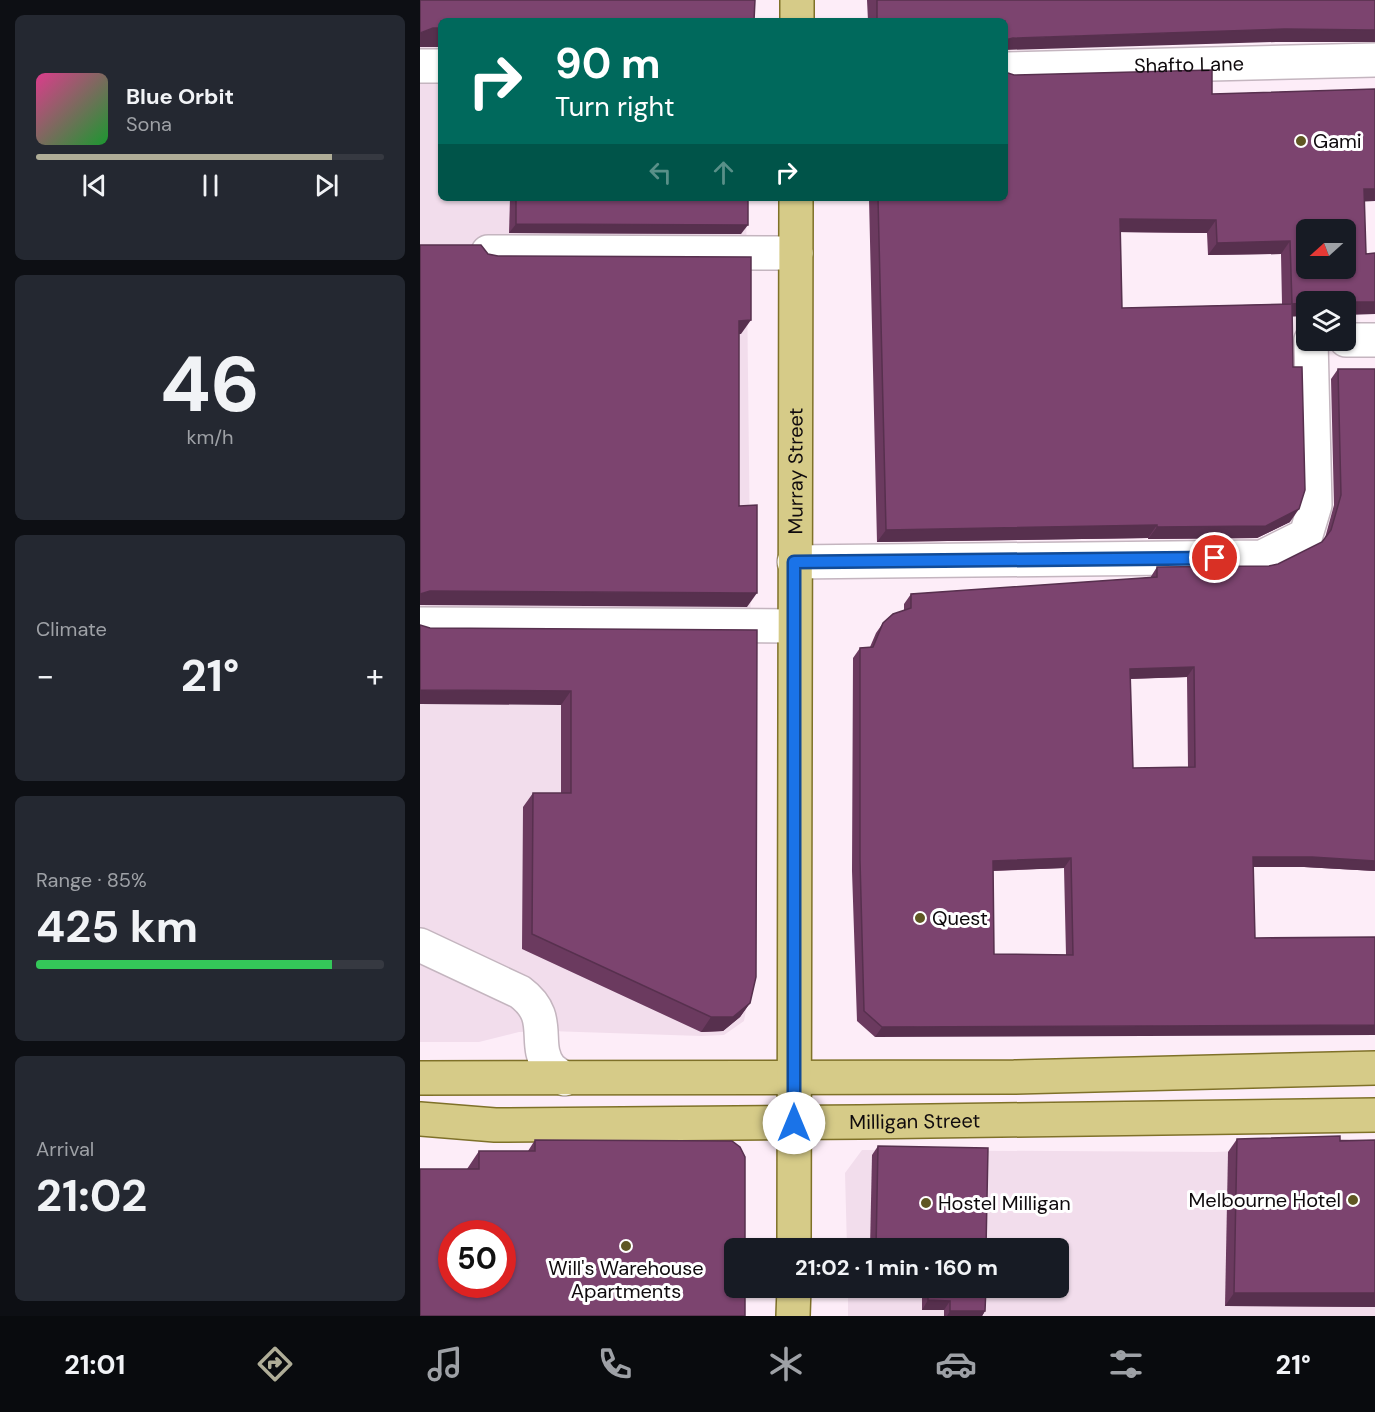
<!DOCTYPE html>
<meta charset="utf-8">
<style>
:root{--surface:#171b24;--page:#242831;--text:#f1f3f6;--muted:#9ea1a6;--line:#363941;--accent:#afad97}
body{margin:0;font-family:"DM Sans",sans-serif;background:var(--page);color:var(--text);height:100vh;display:flex;flex-direction:column;font-size:22px;white-space:nowrap}
*{box-sizing:border-box;margin:0}
p{font-size:20px;color:var(--muted)}
.icon{flex:none;width:33px;height:33px;fill:none;stroke:currentColor;stroke-width:2;stroke-linecap:round;stroke-linejoin:round}
.map{position:relative;flex:1;overflow:hidden}
.sheet{display:flex;flex-direction:column;gap:15px;padding:15px;background:#0d0f14;width:420px}
.sheet>*{flex:none}
.banner{position:absolute;left:18px;top:18px;width:570px;height:183px;border-radius:9px;box-shadow:0 2px 4px #0004;background:#00695c;color:#fff;overflow:hidden}
.needle{width:39px;rotate:249deg}
.buttons{position:absolute;left:876px;top:219px;display:grid;gap:12px}
.buttons a{display:grid;place-items:center;width:60px;height:60px;border-radius:9px;background:var(--surface);box-shadow:0 2px 4px #0004;font-size:30px}
.speed{position:absolute;left:18px;top:1220px;display:flex;gap:12px;font-size:30px;font-weight:700;text-align:center}
.speed>*{display:grid;place-content:center;width:78px;height:78px;border-radius:50%;background:var(--surface);box-shadow:0 2px 4px #0004;line-height:1}
.speed .limit{border:9px solid #d22;background:#fff;color:#111}
.pin{position:absolute;display:grid;place-items:center;width:51px;height:51px;color:#fff;margin:-26px;border:3px solid #fff;border-radius:50%;box-shadow:0 2px 6px #0007}
.me{position:absolute;width:66px;margin:-33px;rotate:0deg;stroke-linejoin:round;filter:drop-shadow(0 0 4px #0008)}
.turn{display:flex;align-items:center;gap:21px;height:126px;padding:0 18px;font-size:27px}
.turn .icon{width:78px;height:78px;stroke-width:2.5}
.turn b{display:block;font-size:42px;line-height:51px}
.lanes{display:flex;align-items:center;height:57px;padding:0 18px;background:#0003;justify-content:center;gap:30px;direction:ltr}
.lanes .off{opacity:.35}
.big{font-size:45px;font-weight:700;line-height:1.1}
.sheet .widget{flex:1;display:flex;flex-direction:column;justify-content:center;gap:9px;min-width:0;padding:0 21px;border-radius:9px;background:var(--page)}
.sheet .dial{align-items:center;gap:0}
.dial b{font-size:78px;line-height:1}
.song{display:flex;align-items:center;gap:18px}
.cover{width:72px;height:72px;border-radius:9px;background:linear-gradient(135deg,hsl(330 70% 55%),hsl(130 70% 35%))}
.played{height:6px;border-radius:3px;background:linear-gradient(90deg,var(--accent) 85%,var(--line) 85%)}
.keys{display:flex;justify-content:space-around;direction:ltr}
.heat{display:flex;justify-content:space-between;align-items:center;font-size:33px;direction:ltr}
.charge{height:9px;border-radius:4px;background:linear-gradient(90deg,#34c759 85%,var(--line) 0)}
.trip{position:absolute;left:304px;top:1238px;width:345px;height:60px;border-radius:9px;background:var(--surface);box-shadow:0 2px 4px #0004;font-weight:700;line-height:60px;text-align:center}
.menu{display:flex;height:96px;justify-content:space-around;align-items:center;background:#090b0e;color:var(--muted)}
.menu .icon{width:42px;height:42px}
.menu .current{color:var(--accent)}
.menu b{font-size:27px;color:var(--text)}
main{display:flex;flex:1;min-height:0}
.map>svg:first-child{display:block}
.built{fill:#f2ddec}
.lines{fill:none;stroke-linecap:round;stroke-linejoin:round}
.minor-casing{stroke:#c4b5bf;stroke-width:36}
.major-casing{stroke:#7f7129;stroke-width:36}
.minor{stroke:#fff;stroke-width:33}
.major{stroke:#d6cb88;stroke-width:33}
.wall{fill:#6b3a5f;fill-rule:evenodd}
.shaded-wall{fill:#57304e}
.building{fill:#7c446f;stroke:#57304e;stroke-width:1.5;fill-rule:evenodd}
.route-casing{stroke:#114b97;stroke-width:15}
.route{stroke:#1a73e8;stroke-width:10}
.poi-dot{fill:#5f5723;stroke:#fff;stroke-width:2}
.labels{text-anchor:middle;stroke-width:6;stroke-linejoin:round;paint-order:stroke}
.street-label{font-size:20px;fill:#0f0a0d;stroke:#fff}
.poi-label{font-size:20px;fill:#0f0a0d;stroke:#fff;text-anchor:start}
</style>
<main>
<section class="sheet">
<div class="widget">
<div class="song"><i class="cover"></i><div><b>Blue Orbit</b><p>Sona</p></div></div>
<div class="played"></div>
<div class="keys"><svg class="icon" aria-label="previous" viewBox="0 0 24 24"><path d="M18 5L8 12l10 7zM5 5v14"/></svg><svg class="icon" aria-label="pause" viewBox="0 0 24 24"><path d="M8 5v14M16 5v14"/></svg><svg class="icon" aria-label="next" viewBox="0 0 24 24"><path d="M6 5l10 7-10 7zM19 5v14"/></svg></div>
</div>
<div class="widget dial"><b>46</b><p>km/h</p></div>
<div class="widget"><p>Climate</p>
<div class="heat"><a>−</a><b class="big">21°</b><a>+</a></div>
</div>
<div class="widget"><p>Range · 85%</p><b class="big">425 km</b><div class="charge"></div></div>
<div class="widget"><p>Arrival</p><b class="big">21:02</b></div>
</section>
<div class="map">
<svg width="955" height="1316" viewBox="0 0 955 1316">
<rect width="100%" height="100%" fill="#fdedf8"/>
<g class="built">
<polygon points="0,0 21,21 21,198 326,198 331,638 329,993 324,1021 304,1035 281,1036 129,1031 99,1032 59,1042 0,1042"/>
<polygon points="910,1147 955,1147 955,1316 428,1316 428,1287 639,1287 639,1248 427,1248 425,1173 442,1150 795,1152"/>
</g>
<g class="lines">
<defs>
<g id="minor">
<polyline points="0,66 21,66"/>
<path id="s1" d="M585,69L955,60"/>
<polyline points="68,252 376,253"/>
<polyline points="926,340 955,340"/>
<polyline points="374,562 842,557 886,535 895,505 891,340"/>
<polyline points="0,624 374,626"/>
<path d="M0,945L100,992C135,1018 111,1043 130,1068C134,1072 141,1076 145,1079"/>
</g>
<g id="major">
<polyline points="377,21 377,0"/>
<polyline points="0,1078 594,1077 955,1068"/>
<path id="s2" d="M0,1119L75,1125L440,1122L955,1115"/>
<path id="s3" d="M374,1248L376,198"/>
<polyline points="373,1316 374,1287"/>
</g>
</defs>
<use href="#minor" class="minor-casing"/>
<use href="#major" class="major-casing"/>
<use href="#minor" class="minor"/>
<use href="#major" class="major"/>
</g>
<g class="wall">
<polygon points="447,0 955,0 856,42 585,21 448,21"/>
<path d="M594,75L792,94L955,89V201H945L872,316L870,522L837,538L728,539V538L457,542L449,198H585ZM700,232L787,233L788,255L861,254L862,304L702,308Z"/>
<polygon points="90,198 328,198 321,234 89,233"/>
<path d="M918,369H955V871L884,867H833L835,938L455,1037L437,1021L432,871L433,658L440,648L450,647L456,633L463,623L484,610V604L491,594L730,578L737,567L849,566L858,564L902,542L905,538L914,505L911,379ZM767,677L768,767L713,768L710,679ZM644,868L646,955L574,954L573,871Z"/>
<polygon points="1,626 10,628 337,630 330,1003 320,1017 303,1031 281,1032 102,949 103,807 113,793 141,793 141,705"/>
<polygon points="817,1139 955,1140 955,1307 805,1306 808,1152"/>
<polygon points="115,1140 325,1316 47,1169 59,1151 108,1151"/>
<polygon points="458,1146 566,1248 450,1248 452,1155"/>
<polygon points="502,1287 566,1287 565,1311 562,1316 524,1316 524,1310 502,1310"/>
</g>
<g class="shaded-wall">
<polygon points="13,28 21,28 21,47 0,47 0,33"/>
<polygon points="865,29 955,30 955,42 856,42 585,50 585,40 593,38"/>
<polygon points="944,189 955,189 955,201 935,202"/>
<polygon points="700,219 796,220 787,233 691,232"/>
<polygon points="96,224 328,225 321,234 89,233"/>
<polygon points="870,241 861,254 788,255 797,243"/>
<polygon points="926,302 955,302 955,314 926,315"/>
<polygon points="886,303 886,316 863,317 872,304"/>
<polygon points="331,320 321,334 309,335 319,321"/>
<polygon points="879,509 870,522 837,538 728,539 737,527"/>
<polygon points="737,525 728,538 457,542 466,530"/>
<polygon points="10,591 337,593 327,607 0,605 0,594"/>
<polygon points="774,667 767,677 703,679 710,669"/>
<polygon points="0,690 151,691 141,705 0,704"/>
<polygon points="833,857 892,857 955,861 955,871 884,867 826,867"/>
<polygon points="651,858 644,868 566,871 573,861"/>
<polygon points="330,1003 320,1017 303,1031 281,1032 291,1017"/>
<polygon points="955,1025 955,1035 455,1037 462,1027"/>
<polygon points="814,1293 955,1293 955,1307 805,1306"/>
<polygon points="508,1300 530,1301 524,1310 502,1310"/>
<polygon points="530,1311 565,1311 562,1316 527,1316"/>
</g>
<g class="building">
<polygon points="0,0 335,0 334,21 21,21 21,28 13,28 0,33"/>
<polygon points="457,0 955,0 955,30 865,29 593,38 585,40 585,21 457,21"/>
<path d="M792,70V94L955,89V189H944L946,254L955,253V302H886V303L872,304L873,367H882L885,490L879,509L846,526L737,527V525L466,530L458,198H585V72L594,75ZM700,219L796,220L797,243L870,241L872,304L702,308ZM886,230H926V268H886Z"/>
<polygon points="96,198 328,198 328,225 96,224"/>
<polygon points="0,245 61,245 68,254 78,256 331,257 331,320 319,321 319,506 337,505 337,593 10,591 0,594"/>
<path d="M918,369H955V861L892,857H833L835,938L955,937V1025L462,1027L444,1011L440,860V648L453,647L463,623L473,614L491,608V594L737,577V567L849,566L858,564L902,542L911,530L921,495ZM774,667L775,767L713,768L710,669ZM651,858L653,955L574,954L573,861Z"/>
<polygon points="0,625 10,628 337,630 336,977 330,1003 313,1017 291,1017 112,934 113,793 151,793 151,691 0,690"/>
<polygon points="920,1136 920,1141 955,1140 955,1293 814,1293 817,1139"/>
<path d="M115,1140L312,1141L320,1147L325,1157V1248H315V1287H325V1316H0V1169H59V1151H115ZM32,1233H82V1284H32Z"/>
<polygon points="458,1146 568,1148 566,1248 456,1248"/>
<polygon points="508,1287 566,1287 565,1311 530,1311 530,1301 508,1300"/>
</g>
<g class="lines">
<defs>
<polyline id="route" points="374,1123 374,562 795,558"/>
</defs>
<use href="#route" class="route-casing"/>
<use href="#route" class="route"/>
</g>
<g class="poi-dot">
<circle cx="881" cy="141" r="6"/>
<circle cx="500" cy="918" r="6"/>
<circle cx="933" cy="1200" r="6"/>
<circle cx="506" cy="1203" r="6"/>
<circle cx="206" cy="1246" r="6"/>
</g>
<g class="labels">
<g class="street-label">
<text dy="7" stroke="none"><textPath href="#s1" startOffset="184">Shafto Lane</textPath></text>
<text dy="7" stroke="none"><textPath href="#s3" startOffset="777">Murray Street</textPath></text>
<text dy="7" stroke="none"><textPath href="#s2" startOffset="495">Milligan Street</textPath></text>
</g>
<g class="poi-label">
<text x="893" y="148">Gami</text>
<text x="512" y="925">Quest</text>
<text x="921" y="1207" text-anchor="end">Melbourne Hotel</text>
<text x="518" y="1210">Hostel Milligan</text>
<text x="206" y="1275" text-anchor="middle">Will's Warehouse<tspan x="206" dy="23">Apartments</tspan></text>
</g>
</g>
</svg>
<div class="buttons">
<a><svg class="needle" viewBox="-14 -14 28 28"><path d="M0-13l5 13h-10z" fill="#e53935"/><path d="M0 13l5-13h-10z" fill="#9ea1a6"/></svg></a>
<a><svg class="icon" aria-label="layers" viewBox="0 0 24 24"><path d="M12 4l9 5-9 5-9-5zM3 14l9 5 9-5"/></svg></a>
</div>
<div class="speed"><div class="limit">50</div></div>
<div class="pin" style="left:795px;top:558px;background:#d93025"><svg class="icon" aria-label="arrive" viewBox="0 0 24 24"><path d="M6 21V4h12l-3 4 3 4H6"/></svg></div>
<svg class="me" style="left:374px;top:1123px" viewBox="-20 -20 40 40"><circle r="19" fill="#fff"/><path d="M0-13L10 11 0 6-10 11z" fill="#1a73e8"/></svg>
<div class="trip">21:02 · 1 min · 160 m</div>
<div class="banner">
<div class="turn"><svg class="icon" aria-label="right" viewBox="0 0 24 24"><path d="M7 20v-9h11M14 6l5 5-5 5"/></svg><div><b>90 m</b>Turn right</div></div>
<div class="lanes"><svg class="icon off" aria-label="left" viewBox="0 0 24 24"><path d="M17 20v-9H6M10 6l-5 5 5 5"/></svg><svg class="icon off" aria-label="ahead" viewBox="0 0 24 24"><path d="M12 20V5M6 11l6-6 6 6"/></svg><svg class="icon" aria-label="right" viewBox="0 0 24 24"><path d="M7 20v-9h11M14 6l5 5-5 5"/></svg></div>
</div>
</div>
</main>
<nav class="menu">
<b>21:01</b>
<svg class="icon current" aria-label="directions" viewBox="0 0 24 24"><path d="M12 3l9 9-9 9-9-9zM9 14v-3h6M13 9l2 2-2 2"/></svg>
<svg class="icon" aria-label="music" viewBox="0 0 24 24"><path d="M9 18V5l10-2v13"/><circle cx="6" cy="18" r="3"/><circle cx="16" cy="16" r="3"/></svg>
<svg class="icon" aria-label="phone" viewBox="0 0 24 24"><path d="M5 4h4l2 5-3 2q2 4 5 5l2-3 5 2v4C11 20 4 13 5 4z"/></svg>
<svg class="icon" aria-label="climate" viewBox="0 0 24 24"><path d="M12 3v18M4 7l16 10M4 17L20 7"/></svg>
<svg class="icon" aria-label="car" viewBox="0 0 24 24"><path d="M5 17H2v-5l4-1 3-4h7l3 4 3 1v5h-3M9 17h6M6 11h13"/><circle cx="7" cy="17" r="2"/><circle cx="17" cy="17" r="2"/></svg>
<svg class="icon" aria-label="filters" viewBox="0 0 24 24"><path d="M4 7h16M4 17h16"/><circle cx="9" cy="7" r="2"/><circle cx="15" cy="17" r="2"/></svg>
<b>21°</b>
</nav>
